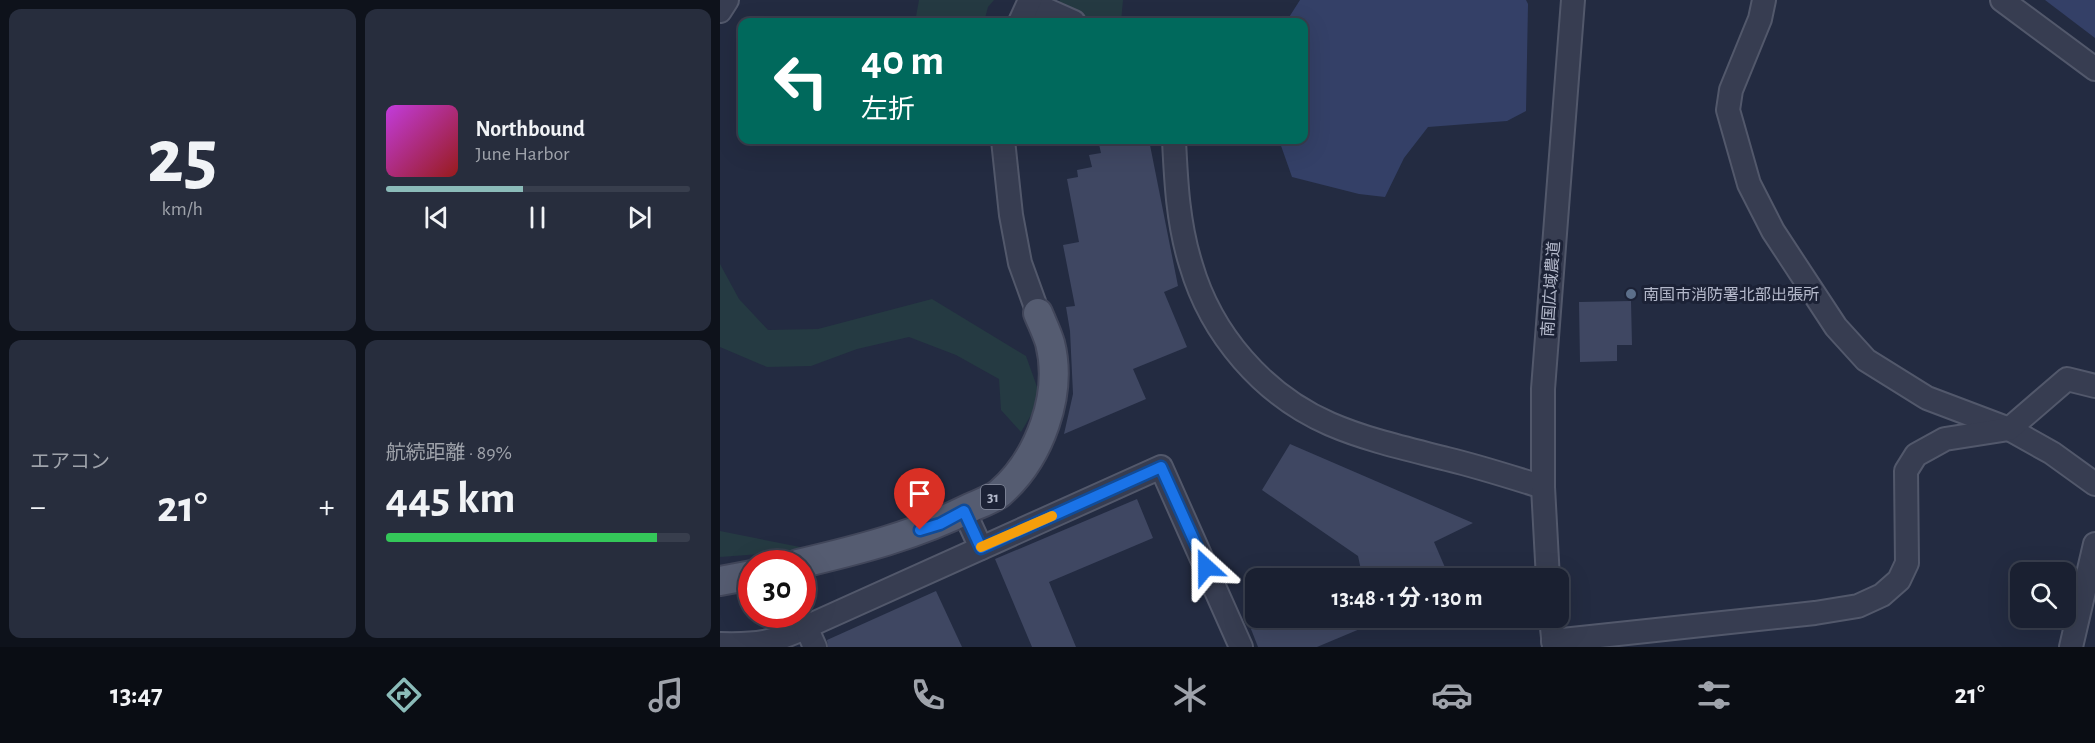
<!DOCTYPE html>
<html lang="ja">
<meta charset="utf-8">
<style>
:root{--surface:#1a2031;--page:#272d3d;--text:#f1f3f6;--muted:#9fa3ab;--line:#383e4d;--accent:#8bbbb9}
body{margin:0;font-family:"Alegreya Sans","Noto Sans JP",sans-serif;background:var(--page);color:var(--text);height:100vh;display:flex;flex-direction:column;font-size:22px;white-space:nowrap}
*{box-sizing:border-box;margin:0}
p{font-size:20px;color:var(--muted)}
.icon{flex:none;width:33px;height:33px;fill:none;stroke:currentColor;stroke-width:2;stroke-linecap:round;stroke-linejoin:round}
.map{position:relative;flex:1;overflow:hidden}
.sheet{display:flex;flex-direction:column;gap:9px;padding:9px;background:#0e121b;width:720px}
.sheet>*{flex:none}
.top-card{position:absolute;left:18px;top:18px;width:570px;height:126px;border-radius:12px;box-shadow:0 6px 24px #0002,0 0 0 2px var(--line);background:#00695c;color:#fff;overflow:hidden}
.controls{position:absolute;left:1290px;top:562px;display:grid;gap:12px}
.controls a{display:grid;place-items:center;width:66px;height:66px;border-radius:12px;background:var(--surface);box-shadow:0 6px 24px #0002,0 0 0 2px var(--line);font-size:30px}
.speed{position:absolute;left:18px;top:550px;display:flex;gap:12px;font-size:30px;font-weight:700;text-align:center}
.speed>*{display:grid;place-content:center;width:78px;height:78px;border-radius:50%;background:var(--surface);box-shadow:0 6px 24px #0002,0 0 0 2px var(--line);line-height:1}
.speed .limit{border:9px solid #d22;background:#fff;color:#111}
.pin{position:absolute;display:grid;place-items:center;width:51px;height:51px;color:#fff;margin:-62px -26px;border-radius:50% 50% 50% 0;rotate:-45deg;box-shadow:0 0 6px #0007}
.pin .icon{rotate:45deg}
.me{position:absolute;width:66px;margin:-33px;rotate:336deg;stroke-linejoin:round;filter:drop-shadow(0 0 4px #0008)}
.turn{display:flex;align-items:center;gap:21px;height:126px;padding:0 24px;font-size:27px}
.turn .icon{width:78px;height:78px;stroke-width:2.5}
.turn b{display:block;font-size:42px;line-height:51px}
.big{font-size:45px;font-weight:700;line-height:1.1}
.sheet .widget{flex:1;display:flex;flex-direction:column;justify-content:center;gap:9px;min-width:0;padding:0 21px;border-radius:12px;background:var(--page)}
.sheet .dial{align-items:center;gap:0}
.dial b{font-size:78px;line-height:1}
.song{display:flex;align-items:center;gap:18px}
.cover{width:72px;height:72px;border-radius:9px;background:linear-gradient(135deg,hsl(290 70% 55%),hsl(0 70% 35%))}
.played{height:6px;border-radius:3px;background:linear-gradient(90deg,var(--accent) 45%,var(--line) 45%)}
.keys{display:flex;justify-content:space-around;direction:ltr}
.heat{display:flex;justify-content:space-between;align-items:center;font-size:33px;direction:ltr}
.charge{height:9px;border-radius:4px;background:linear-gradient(90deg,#34c759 89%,var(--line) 0)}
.sheet .tiles{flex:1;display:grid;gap:9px;grid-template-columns:repeat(2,1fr)}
.trip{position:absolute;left:525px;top:568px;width:324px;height:60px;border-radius:12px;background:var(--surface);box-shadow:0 6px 24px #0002,0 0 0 2px var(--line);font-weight:700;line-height:60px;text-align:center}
.tabs{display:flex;height:96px;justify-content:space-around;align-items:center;background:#0a0d14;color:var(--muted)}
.tabs .icon{width:42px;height:42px}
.tabs .selected{color:var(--accent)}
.tabs b{font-size:27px;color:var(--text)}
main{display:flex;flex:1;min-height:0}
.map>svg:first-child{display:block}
.green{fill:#253a42}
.water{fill:#344067}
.building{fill:#3f4762}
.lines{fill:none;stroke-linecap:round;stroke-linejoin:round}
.minor-casing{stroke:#52586b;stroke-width:26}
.major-casing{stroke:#41465a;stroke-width:32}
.minor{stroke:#373d51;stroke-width:22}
.major{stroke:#555c71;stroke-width:28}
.route-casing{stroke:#114b97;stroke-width:15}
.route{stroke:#1a73e8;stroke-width:10}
.slow{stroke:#f59e0b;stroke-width:10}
.service-dot{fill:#5c6f8a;stroke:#1c2236;stroke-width:2}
.labels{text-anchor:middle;stroke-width:6;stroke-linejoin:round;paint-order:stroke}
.shield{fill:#1c2236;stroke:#868c9e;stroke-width:1.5}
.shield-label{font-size:15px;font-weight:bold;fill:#b4b9cb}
.street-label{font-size:16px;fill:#b4b9cb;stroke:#1c2236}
.poi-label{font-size:16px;fill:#b4b9cb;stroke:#1c2236;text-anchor:start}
</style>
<main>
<section class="sheet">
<div class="tiles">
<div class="widget dial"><b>25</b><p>km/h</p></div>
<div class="widget">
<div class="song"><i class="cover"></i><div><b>Northbound</b><p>June Harbor</p></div></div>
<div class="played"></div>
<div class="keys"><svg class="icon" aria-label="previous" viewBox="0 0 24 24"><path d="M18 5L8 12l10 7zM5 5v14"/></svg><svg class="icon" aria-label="pause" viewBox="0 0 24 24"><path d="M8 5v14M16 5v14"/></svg><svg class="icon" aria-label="next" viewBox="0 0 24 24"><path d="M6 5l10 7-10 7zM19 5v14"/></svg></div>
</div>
<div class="widget"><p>エアコン</p>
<div class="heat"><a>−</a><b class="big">21°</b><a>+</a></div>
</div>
<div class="widget"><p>航続距離 · 89%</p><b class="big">445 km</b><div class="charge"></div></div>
</div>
</section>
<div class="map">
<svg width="1375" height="647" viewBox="0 0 1375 647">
<rect width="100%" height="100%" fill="#232b41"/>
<g class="green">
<polygon points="199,0 274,0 268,7 264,22 195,22"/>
<polygon points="340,0 403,0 401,22 331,22"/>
<polygon points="0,264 19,299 48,330 98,329 212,299 306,356 321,398 301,432 281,410 279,379 236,355 189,337 137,349 91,366 47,367 0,347"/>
<polygon points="0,531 95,550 0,557"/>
</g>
<g class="water">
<polygon points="580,0 806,0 808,4 806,111 787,121 708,127 684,158 665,197 639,194 572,177 559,140 584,140 584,22 566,22"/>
<polygon points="1325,0 1375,0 1375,38"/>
</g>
<g class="building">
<polygon points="378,140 429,140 458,286 444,292 467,347 413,369 426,399 344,434 353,394 350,331 346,307 355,306 343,245 359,242 347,179 358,177 357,170 372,167 369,155 381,153"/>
<polygon points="911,301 912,345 897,345 897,361 860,362 859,302"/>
<polygon points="570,444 753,523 714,542 730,579 643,579 638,556 542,490"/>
<polygon points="417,499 433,538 329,582 356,647 312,647 275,559"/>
<polygon points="216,591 242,647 108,647 107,640"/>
<polygon points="557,618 666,618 597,647 538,647 531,629"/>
</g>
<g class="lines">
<defs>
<g id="minor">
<polyline points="1044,0 1040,19 1011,90 1008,110 1029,184 1053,231 1116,327 1146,360 1207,398 1289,429 1332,453 1375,484"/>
<polyline points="1282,0 1375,69"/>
<polyline points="309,2 354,22"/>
<polyline points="0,11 7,0"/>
<polyline points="300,22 310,0"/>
<polyline points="283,140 291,215 300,263 318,313"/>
<path d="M454,140C456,182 458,224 471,265C491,334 543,395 610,424C647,440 688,449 727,459C760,467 791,477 823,487"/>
<polyline points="244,511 261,548"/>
<polyline points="828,579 823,487 823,389 853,0"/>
<polyline points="831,618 834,647"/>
<polyline points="833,641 1095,613 1138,606 1162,595 1179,580 1187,563 1186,471 1196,455 1225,439 1289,429 1347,379 1375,386"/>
<path d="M0,644C37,645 53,643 86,627"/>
<polyline points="95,647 86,627 441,467 521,647"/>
<polyline points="1351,647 1375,544"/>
</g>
<g id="major">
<path d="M78,564C138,550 197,535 252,507C261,503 273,499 280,493C320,458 343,394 330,343C327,333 322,323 318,313"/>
<polyline points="0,581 32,575"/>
</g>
</defs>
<use href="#minor" class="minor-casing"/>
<use href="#major" class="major-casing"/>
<use href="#minor" class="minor"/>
<use href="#major" class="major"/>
</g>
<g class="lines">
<defs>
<polyline id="route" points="200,530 220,524 244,511 261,548 441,467 486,567"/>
</defs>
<use href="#route" class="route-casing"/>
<use href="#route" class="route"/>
<polyline class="slow" points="261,547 332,516"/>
</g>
<circle class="service-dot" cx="911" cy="294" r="6"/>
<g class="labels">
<rect class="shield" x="261" y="485" width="24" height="24" rx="4.5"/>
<g class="shield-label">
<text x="273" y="502">31</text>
</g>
<g class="street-label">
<text transform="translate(830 289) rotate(-86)" y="6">南国広域農道</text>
</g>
<g class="poi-label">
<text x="923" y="300">南国市消防署北部出張所</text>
</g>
</g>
</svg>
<div class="controls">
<a><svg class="icon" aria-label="search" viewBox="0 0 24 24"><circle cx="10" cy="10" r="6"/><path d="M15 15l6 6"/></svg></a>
</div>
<div class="speed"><div class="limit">30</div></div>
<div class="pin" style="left:200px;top:530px;background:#d93025"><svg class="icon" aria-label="arrive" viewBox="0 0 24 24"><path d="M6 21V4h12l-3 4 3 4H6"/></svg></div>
<svg class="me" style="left:486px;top:567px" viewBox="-20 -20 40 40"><path d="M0-17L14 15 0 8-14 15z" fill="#1a73e8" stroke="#fff" stroke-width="4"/></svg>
<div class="trip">13:48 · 1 分 · 130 m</div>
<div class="top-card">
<div class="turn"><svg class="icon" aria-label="left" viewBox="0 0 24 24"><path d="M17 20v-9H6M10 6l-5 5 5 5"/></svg><div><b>40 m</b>左折</div></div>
</div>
</div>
</main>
<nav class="tabs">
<b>13:47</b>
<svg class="icon selected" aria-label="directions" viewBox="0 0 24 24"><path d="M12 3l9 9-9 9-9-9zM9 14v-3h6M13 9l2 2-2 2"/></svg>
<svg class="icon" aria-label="music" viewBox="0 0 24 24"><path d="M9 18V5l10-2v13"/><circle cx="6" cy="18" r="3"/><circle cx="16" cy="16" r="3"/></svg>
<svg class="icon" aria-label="phone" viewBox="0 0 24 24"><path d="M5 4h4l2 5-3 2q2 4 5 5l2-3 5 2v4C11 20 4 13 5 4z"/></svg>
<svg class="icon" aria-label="climate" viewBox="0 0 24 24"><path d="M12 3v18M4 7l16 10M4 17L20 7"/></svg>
<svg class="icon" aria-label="car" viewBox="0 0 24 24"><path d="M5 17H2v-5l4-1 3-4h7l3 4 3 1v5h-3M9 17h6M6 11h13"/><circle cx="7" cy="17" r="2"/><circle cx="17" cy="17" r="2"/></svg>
<svg class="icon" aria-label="filters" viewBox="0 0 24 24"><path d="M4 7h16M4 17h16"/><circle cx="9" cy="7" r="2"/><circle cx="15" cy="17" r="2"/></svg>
<b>21°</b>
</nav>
